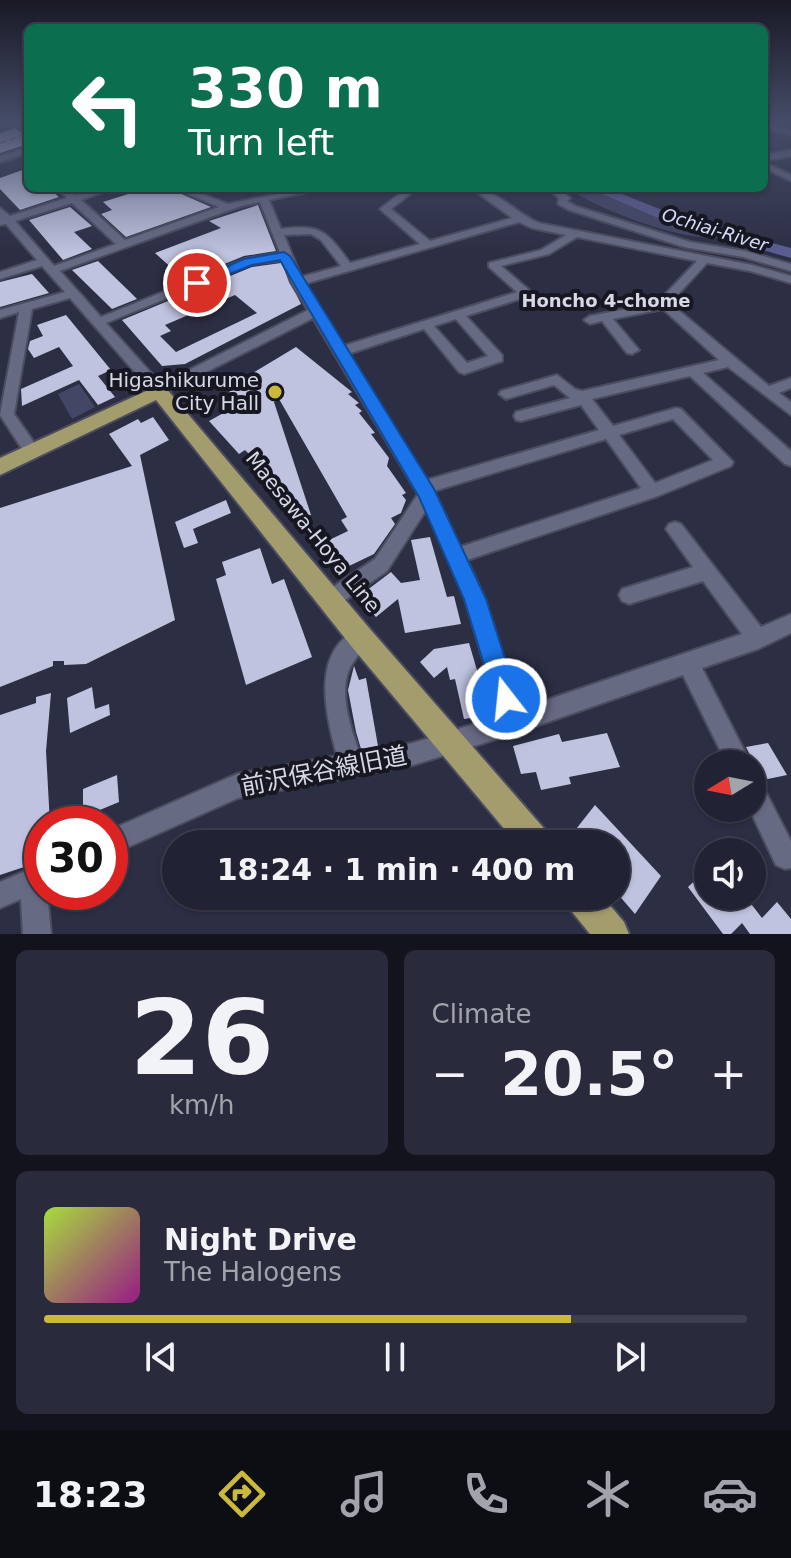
<!DOCTYPE html>
<meta charset="utf-8">
<style>
:root{--surface:#212233;--page:#292a3b;--text:#f1f3f6;--muted:#a2a4ac;--line:#3e3f4e;--accent:#cbba39}
body{margin:0;font-family:"DejaVu Sans","Noto Sans JP",sans-serif;background:var(--page);color:var(--text);height:100vh;display:flex;flex-direction:column;font-size:30px;white-space:nowrap}
*{box-sizing:border-box;margin:0}
p{font-size:26px;color:var(--muted)}
.icon{flex:none;width:44px;height:44px;fill:none;stroke:currentColor;stroke-width:2;stroke-linecap:round;stroke-linejoin:round}
.map{position:relative;height:934px;overflow:hidden}
.sheet{display:flex;flex-direction:column;gap:16px;padding:16px;background:#12131c;flex:1}
.sheet>*{flex:none}
.guide{position:absolute;left:24px;top:24px;width:744px;height:168px;border-radius:12px;box-shadow:0 2px 6px #0004,0 0 0 2px var(--line);background:#0b6e4f;color:#fff;overflow:hidden}
.needle{width:52px;rotate:260deg}
.controls{position:absolute;left:694px;top:750px;display:grid;gap:16px}
.controls a{display:grid;place-items:center;width:72px;height:72px;border-radius:50%;background:var(--surface);box-shadow:0 2px 6px #0004,0 0 0 2px var(--line);font-size:40px}
.speed{position:absolute;left:24px;top:806px;display:flex;gap:16px;font-size:40px;font-weight:700;text-align:center}
.speed>*{display:grid;place-content:center;width:104px;height:104px;border-radius:50%;background:var(--surface);box-shadow:0 2px 6px #0004,0 0 0 2px var(--line);line-height:1}
.speed .limit{border:12px solid #d22;background:#fff;color:#111}
.pin{position:absolute;display:grid;place-items:center;width:68px;height:68px;color:#fff;margin:-34px;border:4px solid #fff;border-radius:50%;box-shadow:0 2px 8px #0007}
.me{position:absolute;width:88px;margin:-44px;rotate:344deg;stroke-linejoin:round;filter:drop-shadow(0 0 6px #0008)}
.turn{display:flex;align-items:center;gap:28px;height:168px;padding:0 32px;font-size:36px}
.turn .icon{width:104px;height:104px;stroke-width:2.5}
.turn b{display:block;font-size:56px;line-height:68px}
.big{font-size:60px;font-weight:700;line-height:1.1}
.sheet .card{flex:1;display:flex;flex-direction:column;justify-content:center;gap:12px;min-width:0;padding:0 28px;border-radius:12px;background:var(--page)}
.sheet .dial{align-items:center;gap:0}
.dial b{font-size:104px;line-height:1}
.song{display:flex;align-items:center;gap:24px}
.cover{width:96px;height:96px;border-radius:12px;background:linear-gradient(135deg,hsl(80 70% 55%),hsl(310 70% 35%))}
.played{height:8px;border-radius:4px;background:linear-gradient(90deg,var(--accent) 75%,var(--line) 75%)}
.keys{display:flex;justify-content:space-around;direction:ltr}
.heat{display:flex;justify-content:space-between;align-items:center;font-size:44px;direction:ltr}
.sheet .tiles{flex:1;display:grid;gap:16px;grid-template-columns:1fr 1fr}
.card:last-child{grid-column:span 2}
.trip{position:absolute;left:162px;top:830px;width:468px;height:80px;border-radius:40px;background:var(--surface);box-shadow:0 2px 6px #0004,0 0 0 2px var(--line);font-weight:700;line-height:80px;text-align:center}
.dock{display:flex;height:128px;justify-content:space-around;align-items:center;background:#0d0e14;color:var(--muted)}
.dock .icon{width:56px;height:56px}
.dock .active{color:var(--accent)}
.dock b{font-size:36px;color:var(--text)}
.map>svg:first-child{display:block}
.green{fill:#434665}
.lines{fill:none;stroke-linecap:round;stroke-linejoin:round}
.river{fill:#5a5d91;fill-rule:evenodd}
.building{fill:#c0c3df;fill-rule:evenodd}
.minor-casing{stroke:#4b4c5f;stroke-width:4}
.major-casing{stroke:#4b4c5f;stroke-width:4}
.minor{fill:#676a83;fill-rule:evenodd}
.major{fill:#a39c6d;fill-rule:evenodd}
.rail{stroke:#8a8c9d;stroke-width:2;stroke-dasharray:7 3;stroke-linecap:butt}
.route{fill:#1a73e8;stroke:#114b97;stroke-width:2}
.poi-dot{fill:#cbba39;stroke:#161721;stroke-width:3}
.labels{text-anchor:middle;stroke-width:8;stroke-linejoin:round;paint-order:stroke}
.far-water-label{font-size:18px;font-style:italic;fill:#d7dbfc;stroke:#161721}
.far-neighbourhood-label{font-size:18px;font-weight:bold;fill:#d6d8e6;stroke:#161721}
.poi-label{font-size:20px;fill:#d6d8e6;stroke:#161721;text-anchor:end}
.street-label{font-size:20px;fill:#d6d8e6;stroke:#161721}
.near-street-label{font-size:24px;fill:#d6d8e6;stroke:#161721}
</style>
<div class="map">
<svg width="791" height="934" viewBox="0 0 791 934">
<rect width="100%" height="100%" fill="#2c2e44"/>
<g class="green">
<path d="M567,188H595L667,217L731,235C694,248 600,210 567,188Z"/>
<polygon points="79,384 95,407 72,419 58,394"/>
</g>
<g class="lines">
<polygon class="river" points="588,188 607,188 687,220 791,248 791,258 677,226"/>
</g>
<g class="building">
<polygon points="14,128 28,136 28,144 0,153 0,133"/>
<polygon points="28,168 28,188 48,188 59,197 20,210 0,189 0,178"/>
<polygon points="147,188 155,191 170,189 211,207 126,237 101,214 112,210 103,202"/>
<polygon points="258,205 276,251 244,256 185,280 155,253 221,228 209,221"/>
<polygon points="70,207 92,226 74,232 92,249 63,260 29,220"/>
<polygon points="98,261 130,292 137,299 112,309 72,270"/>
<path d="M281,263L301,304L185,364L162,366L122,320L168,301L174,307L202,295L196,290L252,267ZM235,295L257,313L176,352L160,336L171,331L165,325Z"/>
<polygon points="32,274 49,293 0,307 0,282"/>
<polygon points="66,315 111,370 98,376 115,397 98,405 79,380 22,406 21,389 73,366 59,347 34,358 28,349 30,341 43,336 37,325"/>
<polygon points="296,347 352,392 348,394 359,403 355,405 362,411 359,413 375,433 371,434 389,458 387,466 406,493 402,495 406,500 401,513 391,518 395,524 374,554 347,567 340,554 333,558 338,566 333,569 312,543 323,538 325,542 348,531 341,520 347,517 279,399 274,402 311,515 301,518 298,507 282,511 276,490 269,492 258,453 252,457 245,450 239,454 209,421 227,411 230,389 249,388 241,380"/>
<polygon points="153,417 169,440 140,455 175,620 86,664 64,665 64,661 53,661 53,666 0,687 0,508 132,466 109,434 138,419 141,423"/>
<polygon points="226,500 231,513 193,529 198,543 184,548 175,522"/>
<polygon points="430,537 447,597 454,596 461,624 405,633 398,599 376,617 358,597 391,572 401,583 420,580 411,540"/>
<polygon points="260,548 272,584 284,579 312,657 246,685 216,579 226,575 222,562"/>
<polygon points="469,643 484,694 479,695 484,716 464,719 455,679 450,680 447,667 434,678 420,662 434,649"/>
<polygon points="354,666 359,680 366,678 378,746 361,749 356,732 348,690"/>
<polygon points="92,687 95,709 109,704 110,715 70,733 67,698"/>
<polygon points="51,693 46,751 50,824 42,824 42,861 0,875 0,715 36,703 36,697"/>
<polygon points="607,733 620,767 569,777 571,784 541,790 536,772 521,774 513,746 559,734 562,742"/>
<polygon points="768,743 787,775 763,780 746,747"/>
<polygon points="117,775 119,802 83,817 83,789"/>
<polygon points="595,805 661,876 635,914 616,892 616,844 574,844 569,838"/>
<polygon points="708,868 708,896 745,896 762,918 777,902 791,919 791,934 750,934 742,923 731,934 723,934 688,887"/>
</g>
<g class="lines">
<defs>
<g id="minor">
<polygon points="18,122 17,124 0,127 0,123"/>
<polygon points="764,123 791,130 791,135 764,128"/>
<polygon points="28,147 28,153 0,162 0,156"/>
<polygon points="791,150 791,156 764,161 764,155"/>
<polygon points="764,162 791,175 791,181 764,168"/>
<path d="M57,188H68L76,195L99,188H114L81,200L125,240L219,207L173,188H187L228,204L306,188H327L269,200L281,229C322,224 327,232 350,263L420,244L380,209L407,188H418L391,209L430,241L512,218L471,188C495,188 517,214 539,223L752,265L791,276V283L750,271L707,263L670,303L769,386L791,378V388L779,393L791,402V415L728,367L703,373L791,451V466L785,464L690,376L592,399L613,426L676,408L681,409L733,462L731,466L658,496L467,560L485,599L520,709L742,634L703,581L629,604L622,601L619,595L622,589L693,567L666,529L669,524L675,522L681,524L761,627L791,614V633L758,649L702,668L751,764H727L683,675L513,734L413,765L238,798L110,855V830L237,774L337,756C326,716 309,649 361,628L368,631L371,638C366,650 354,657 349,670C339,696 351,727 359,752L413,743L500,716L465,599L426,510L387,571L338,605L331,608L324,605L321,599L324,593L375,559L418,494L313,318L159,396L154,394L70,298L32,309L14,414L40,451L38,455H26L0,415L19,312L0,318V310L65,292L42,266L0,279V272L37,260L6,224L0,225V208L10,216L67,198ZM260,202L280,253L245,259L101,317L60,271L241,206ZM72,203L116,244L54,266L15,221ZM519,222L532,228L566,235L541,250L489,263V267L517,292L343,346L304,284ZM311,234L321,240L341,266L301,277L284,235ZM577,237L697,261L657,303L590,316L584,320L590,324L602,321L627,353L632,354L639,350L613,319L663,309L719,360L582,391L575,389L557,375L501,391L499,394L506,399L554,385L570,398L516,412L514,416L516,420L521,421L581,405L599,430L427,480L348,354L424,329L459,372L464,374L502,361V355L466,316L529,296V290L501,266L549,254ZM283,260L291,282L308,310L161,384L106,323L251,264ZM456,319L488,356L467,363L434,326ZM673,419L713,460L655,483L619,435ZM606,439L641,488L460,547L434,491Z"/>
<polygon points="547,188 558,188 570,198 567,201 575,206 690,242 745,251 791,264 791,271 743,257 684,247 569,210 558,204 559,198"/>
<polygon points="752,777 760,781 791,841 791,868 785,869 776,865 749,808 752,808"/>
<polygon points="42,864 42,892 47,892 51,934 23,934 21,899 0,908 0,882"/>
</g>
<g id="major">
<polygon points="159,385 165,387 370,629 548,833 553,844 517,844 352,647 156,400 0,475 0,458"/>
<polygon points="565,896 602,896 624,922 629,934 590,934 569,908"/>
</g>
</defs>
<use href="#minor" class="minor-casing"/>
<use href="#major" class="major-casing"/>
<use href="#minor" class="minor"/>
<use href="#major" class="major"/>
<polyline class="rail" points="0,143 28,134"/>
</g>
<linearGradient id="sky" x2="0" y2="1"><stop stop-color="#181925"/><stop offset="0.48" stop-color="#454c67"/><stop offset="1" stop-color="#454c67" stop-opacity="0"/></linearGradient>
<rect width="791" height="253" fill="url(#sky)"/>
<polygon class="route" points="284,252 290,256 434,489 486,599 518,699 514,707 506,711 497,707 464,599 419,497 280,260 252,265 202,285 190,283 244,259"/>
<circle class="poi-dot" cx="275" cy="392" r="8"/>
<g class="labels">
<g class="far-water-label">
<text transform="translate(715 230) rotate(17)" y="6">Ochiai-River</text>
</g>
<g class="far-neighbourhood-label">
<text x="606" y="307">Honcho 4-chome</text>
</g>
<g class="poi-label">
<text x="259" y="387">Higashikurume<tspan x="259" dy="23">City Hall</tspan></text>
</g>
<g class="street-label">
<text transform="translate(313 532) rotate(51)" y="7">Maesawa-Hoya Line</text>
</g>
<g class="near-street-label">
<text transform="translate(324 771) rotate(-11)" y="8">前沢保谷線旧道</text>
</g>
</g>
</svg>
<div class="controls">
<a><svg class="needle" viewBox="-14 -14 28 28"><path d="M0-13l5 13h-10z" fill="#e53935"/><path d="M0 13l5-13h-10z" fill="#a2a4ac"/></svg></a>
<a><svg class="icon" aria-label="sound" viewBox="0 0 24 24"><path d="M4 9h4l5-4v14l-5-4H4zM17 9q2 3 0 6"/></svg></a>
</div>
<div class="speed"><div class="limit">30</div></div>
<div class="pin" style="left:197px;top:283px;background:#d93025"><svg class="icon" aria-label="arrive" viewBox="0 0 24 24"><path d="M6 21V4h12l-3 4 3 4H6"/></svg></div>
<svg class="me" style="left:506px;top:699px" viewBox="-20 -20 40 40"><circle r="17" fill="#1a73e8" stroke="#fff" stroke-width="3"/><path d="M0-11L8 9 0 5-8 9z" fill="#fff"/></svg>
<div class="trip">18:24 · 1 min · 400 m</div>
<div class="guide">
<div class="turn"><svg class="icon" aria-label="left" viewBox="0 0 24 24"><path d="M17 20v-9H6M10 6l-5 5 5 5"/></svg><div><b>330 m</b>Turn left</div></div>
</div>
</div>
<section class="sheet">
<div class="tiles">
<div class="card dial"><b>26</b><p>km/h</p></div>
<div class="card"><p>Climate</p>
<div class="heat"><a>−</a><b class="big">20.5°</b><a>+</a></div>
</div>
<div class="card">
<div class="song"><i class="cover"></i><div><b>Night Drive</b><p>The Halogens</p></div></div>
<div class="played"></div>
<div class="keys"><svg class="icon" aria-label="previous" viewBox="0 0 24 24"><path d="M18 5L8 12l10 7zM5 5v14"/></svg><svg class="icon" aria-label="pause" viewBox="0 0 24 24"><path d="M8 5v14M16 5v14"/></svg><svg class="icon" aria-label="next" viewBox="0 0 24 24"><path d="M6 5l10 7-10 7zM19 5v14"/></svg></div>
</div>
</div>
</section>
<nav class="dock">
<b>18:23</b>
<svg class="icon active" aria-label="directions" viewBox="0 0 24 24"><path d="M12 3l9 9-9 9-9-9zM9 14v-3h6M13 9l2 2-2 2"/></svg>
<svg class="icon" aria-label="music" viewBox="0 0 24 24"><path d="M9 18V5l10-2v13"/><circle cx="6" cy="18" r="3"/><circle cx="16" cy="16" r="3"/></svg>
<svg class="icon" aria-label="phone" viewBox="0 0 24 24"><path d="M5 4h4l2 5-3 2q2 4 5 5l2-3 5 2v4C11 20 4 13 5 4z"/></svg>
<svg class="icon" aria-label="climate" viewBox="0 0 24 24"><path d="M12 3v18M4 7l16 10M4 17L20 7"/></svg>
<svg class="icon" aria-label="car" viewBox="0 0 24 24"><path d="M5 17H2v-5l4-1 3-4h7l3 4 3 1v5h-3M9 17h6M6 11h13"/><circle cx="7" cy="17" r="2"/><circle cx="17" cy="17" r="2"/></svg>
</nav>
